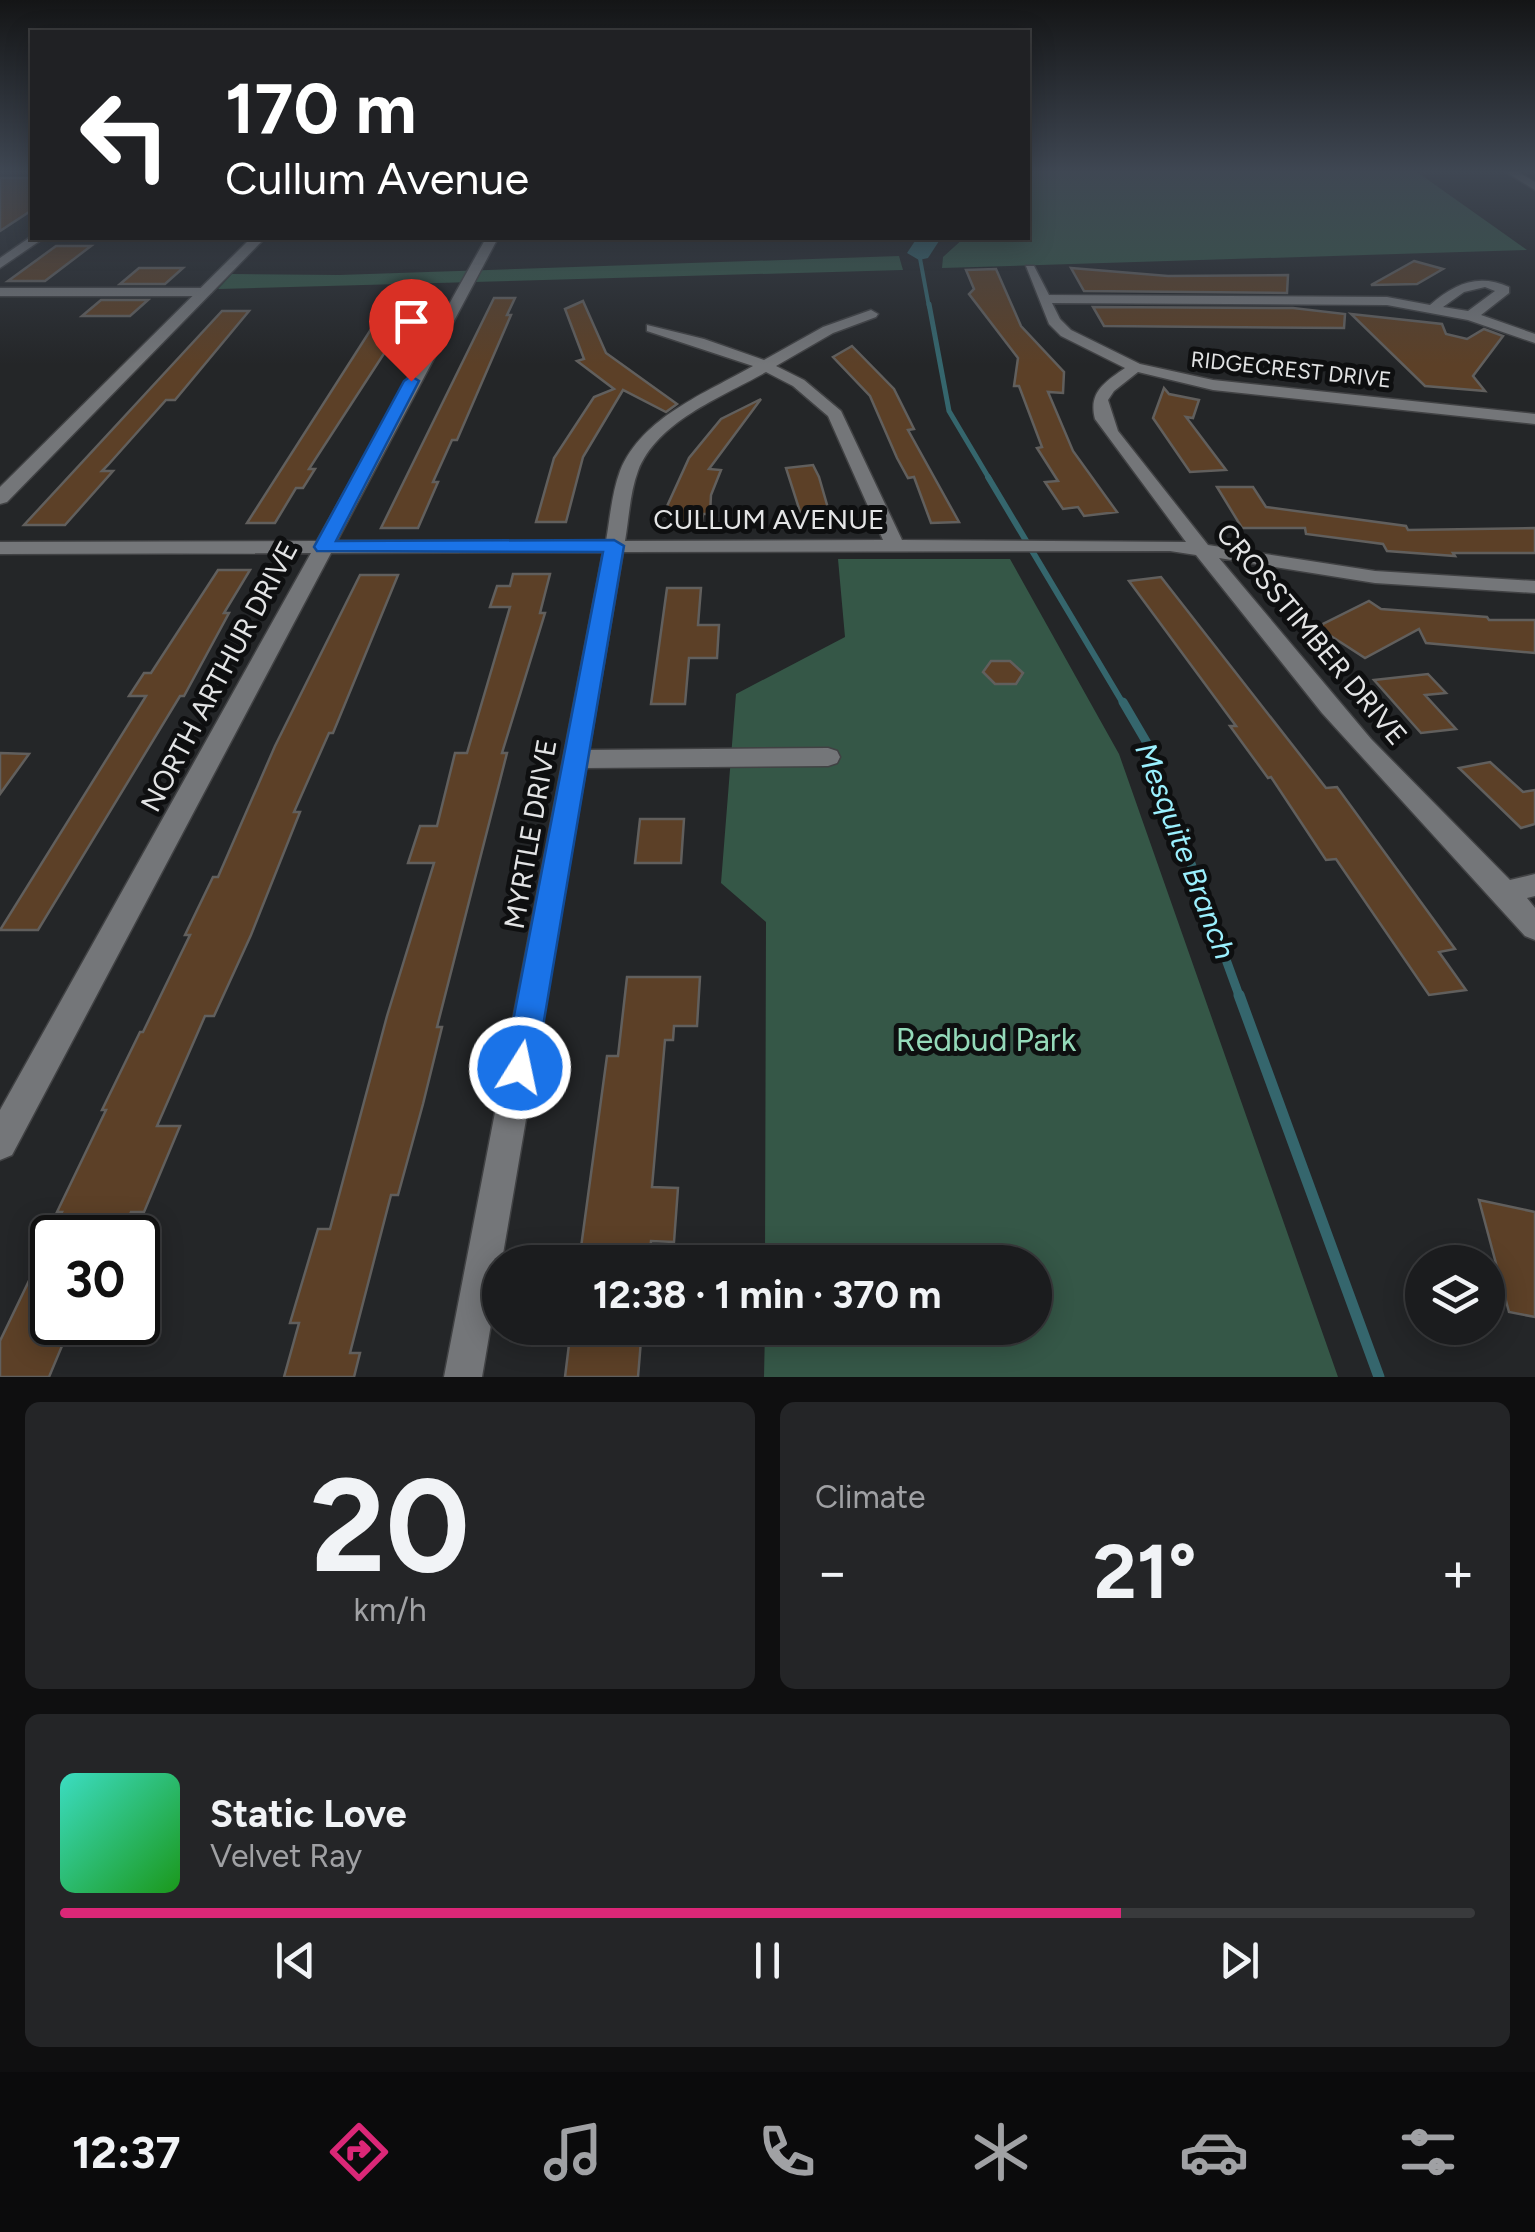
<!DOCTYPE html>
<meta charset="utf-8">
<style>
:root{--surface:#1b1c1e;--page:#242527;--text:#f1f3f6;--muted:#a0a1a4;--line:#393a3c;--accent:#db2777}
body{margin:0;font-family:Figtree,sans-serif;background:var(--page);color:var(--text);height:100vh;display:flex;flex-direction:column;font-size:38px;white-space:nowrap}
*{box-sizing:border-box;margin:0}
p{font-size:32px;color:var(--muted)}
.icon{flex:none;width:55px;height:55px;fill:none;stroke:currentColor;stroke-width:2;stroke-linecap:round;stroke-linejoin:round}
.map{position:relative;height:1377px;overflow:hidden}
.sheet{display:flex;flex-direction:column;gap:25px;padding:25px;background:#0f0f10;flex:1}
.sheet>*{flex:none}
.hud{position:absolute;left:30px;top:30px;width:1000px;height:210px;border-radius:0px;box-shadow:0 5px 25px #0003,0 0 0 2px var(--line);background:#202124;color:#fff;overflow:hidden}
.controls{position:absolute;left:1405px;top:1245px;display:grid;gap:20px}
.controls a{display:grid;place-items:center;width:100px;height:100px;border-radius:50%;background:var(--surface);box-shadow:0 5px 25px #0003,0 0 0 2px var(--line);font-size:50px}
.speed{position:absolute;left:30px;top:1215px;display:flex;gap:20px;font-size:50px;font-weight:700;text-align:center}
.speed>*{display:grid;place-content:center;width:130px;height:130px;border-radius:50%;background:var(--surface);box-shadow:0 5px 25px #0003,0 0 0 2px var(--line);line-height:1}
.speed .limit{border:5px solid #111;border-radius:15px;background:#fff;color:#111}
.pin{position:absolute;display:grid;place-items:center;width:85px;height:85px;color:#fff;margin:-102px -42px;border-radius:50% 50% 50% 0;rotate:-45deg;box-shadow:0 0 10px #0007}
.pin .icon{rotate:45deg}
.me{position:absolute;width:110px;margin:-55px;rotate:10deg;stroke-linejoin:round;filter:drop-shadow(0 0 8px #0008)}
.turn{display:flex;align-items:center;gap:35px;height:210px;padding:0 30px;font-size:45px}
.turn .icon{width:130px;height:130px;stroke-width:2.5}
.turn b{display:block;font-size:70px;line-height:85px}
.big{font-size:75px;font-weight:700;line-height:1.1}
.sheet .tile{flex:1;display:flex;flex-direction:column;justify-content:center;gap:15px;min-width:0;padding:0 35px;border-radius:15px;background:var(--page)}
.sheet .dial{align-items:center;gap:0}
.dial b{font-size:130px;line-height:1}
.song{display:flex;align-items:center;gap:30px}
.cover{width:120px;height:120px;border-radius:15px;background:linear-gradient(135deg,hsl(170 70% 55%),hsl(120 70% 35%))}
.played{height:10px;border-radius:5px;background:linear-gradient(90deg,var(--accent) 75%,var(--line) 75%)}
.keys{display:flex;justify-content:space-around;direction:ltr}
.heat{display:flex;justify-content:space-between;align-items:center;font-size:55px;direction:ltr}
.sheet .tiles{flex:1;display:grid;gap:25px;grid-template-columns:1fr 1fr}
.tile:last-child{grid-column:span 2}
.trip{position:absolute;left:482px;top:1245px;width:570px;height:100px;border-radius:50px;background:var(--surface);box-shadow:0 5px 25px #0003,0 0 0 2px var(--line);font-weight:700;line-height:100px;text-align:center}
.tab-bar{display:flex;height:160px;justify-content:space-around;align-items:center;background:#0b0b0c;color:var(--muted)}
.tab-bar .icon{width:70px;height:70px}
.tab-bar .active{color:var(--accent)}
.tab-bar b{font-size:45px;color:var(--text)}
.map>svg:first-child{display:block}
.green{fill:#355747}
.lines{fill:none;stroke-linecap:round;stroke-linejoin:round}
.stream-far4{stroke:#35666d;stroke-width:4}
.stream-far3{stroke:#35666d;stroke-width:5}
.stream-far2{stroke:#35666d;stroke-width:6}
.stream-far1{stroke:#35666d;stroke-width:9}
.stream{stroke:#35666d;stroke-width:11}
.river{fill:#35666d;fill-rule:evenodd}
.building{fill:#5c4027;stroke:#615f5d;stroke-width:2.5}
.minor-casing{stroke:#414244;stroke-width:3}
.tertiary-casing{stroke:#414244;stroke-width:3}
.minor{fill:#747679;fill-rule:evenodd}
.tertiary{fill:#747679;fill-rule:evenodd}
.route{fill:#1a73e8;stroke:#114b97;stroke-width:2.5}
.labels{text-anchor:middle;stroke-width:10;stroke-linejoin:round;paint-order:stroke}
.far-street-label{font-size:22px;fill:#e3e4e5;stroke:#0e0f10}
.street-label{font-size:28px;fill:#e3e4e5;stroke:#0e0f10}
.water-label{font-size:30px;font-style:italic;fill:#9bf0fe;stroke:#0e0f10}
.near-park-label{font-size:32px;fill:#94dab9;stroke:#0e0f10}
</style>
<div class="map">
<svg width="1535" height="1377" viewBox="0 0 1535 1377">
<rect width="100%" height="100%" fill="#242628"/>
<g class="green">
<polygon points="1028,172 1417,172 1527,250 942,268 943,257 964,238 1028,238"/>
<polygon points="899,256 903,270 218,289 232,274 339,275"/>
<polygon points="838,559 1010,559 1119,754 1338,1377 764,1377 765,1328 1035,1328 1035,1262 765,1262 766,922 721,883 736,694 845,637"/>
</g>
<g class="lines">
<polyline class="stream-far4" points="919,253 929,307"/>
<polyline class="stream-far3" points="929,304 949,411 990,480"/>
<polyline class="stream-far2" points="988,477 1124,705"/>
<polyline class="stream-far1" points="1123,702 1147,743 1240,998"/>
<polyline class="stream" points="1239,995 1379,1377"/>
<polygon class="river" points="917,238 941,238 928,258 919,260 907,253"/>
</g>
<g class="building">
<polygon points="0,178 32,178 32,210 0,231"/>
<polygon points="56,246 91,246 45,281 8,281"/>
<polygon points="1414,261 1443,269 1417,284 1371,285"/>
<polygon points="139,268 183,268 165,284 120,284"/>
<polygon points="1071,268 1168,276 1288,275 1287,293 1084,291"/>
<polygon points="996,269 1021,326 1064,372 1063,393 1048,392 1073,451 1117,512 1084,516 1078,507 1063,509 1045,482 1058,481 1037,448 1042,447 1019,386 1014,386 1018,358 969,294 974,289 966,270"/>
<polygon points="494,298 515,298 507,315 511,315 457,440 452,440 433,482 438,482 418,528 381,528"/>
<polygon points="101,300 148,300 130,316 82,316"/>
<polygon points="583,301 606,353 677,404 666,412 623,390 583,457 566,522 536,522 554,458 594,397 614,389 577,361 584,359 565,309"/>
<polygon points="1093,307 1293,308 1345,314 1344,328 1104,326"/>
<polygon points="222,311 249,311 175,400 166,400 108,465 102,471 113,471 65,525 24,525"/>
<polygon points="382,312 411,312 309,469 315,469 303,488 296,488 275,523 247,523"/>
<polygon points="1351,314 1442,324 1446,334 1467,339 1484,329 1503,336 1473,376 1485,391 1425,386"/>
<polygon points="852,346 894,389 914,429 908,430 959,522 931,523 914,477 908,478 897,458 870,396 833,357"/>
<polygon points="1164,388 1169,394 1199,400 1193,418 1186,417 1226,470 1190,472 1153,418"/>
<polygon points="761,399 709,469 721,470 711,495 710,514 703,514 702,522 674,522 675,515 671,520 663,515 689,458 721,419"/>
<polygon points="813,465 819,477 832,522 804,524 786,468"/>
<polygon points="1217,487 1253,487 1266,507 1406,526 1408,530 1535,528 1535,553 1453,553 1455,556 1387,551 1383,544 1306,534 1305,528 1242,528"/>
<polygon points="218,570 250,570 224,613 229,613 184,696 180,696 38,930 0,930 146,696 129,696 144,673 151,673"/>
<polygon points="513,574 550,574 540,613 545,613 502,753 507,753 437,1027 442,1027 423,1104 398,1195 391,1195 350,1353 360,1353 354,1377 284,1377 299,1323 290,1323 318,1229 330,1229 387,1016 434,863 408,863 420,826 437,826 455,753 467,753 510,607 490,607 497,586 510,586"/>
<polygon points="360,575 398,575 333,733 329,733 294,812 300,812 251,935 214,1016 205,1016 157,1126 180,1126 144,1212 131,1212 120,1238 52,1238 52,1322 72,1322 49,1377 0,1377 0,1341 62,1212 57,1212 106,1110 102,1110 140,1032 143,1032 190,935 185,935 213,877 218,877 275,746"/>
<polygon points="1161,577 1326,788 1337,787 1455,949 1439,952 1466,990 1429,995 1336,859 1326,860 1271,777 1268,778 1230,726 1236,726 1129,581"/>
<polygon points="667,588 701,588 698,625 719,625 717,658 689,658 685,704 651,704"/>
<polygon points="1369,601 1381,609 1487,617 1489,620 1535,620 1535,653 1426,643 1419,629 1365,658 1317,627"/>
<polygon points="991,661 1010,661 1023,673 1016,684 995,684 983,672"/>
<polygon points="1428,674 1446,693 1425,695 1456,729 1421,733 1374,680"/>
<polygon points="0,753 29,754 0,794"/>
<polygon points="1490,762 1523,792 1535,790 1535,824 1521,828 1459,768"/>
<polygon points="640,819 684,819 681,863 635,863"/>
<polygon points="627,977 700,977 697,1026 674,1026 673,1040 665,1040 652,1187 678,1188 674,1242 651,1241 649,1262 579,1262 607,1056 618,1056"/>
<polygon points="1479,1200 1535,1212 1535,1317 1509,1312"/>
<polygon points="571,1328 642,1328 638,1377 565,1377"/>
</g>
<g class="lines">
<defs>
<g id="minor">
<polygon points="1506,172 1518,172 1535,182 1535,190"/>
<polygon points="32,236 44,238 0,268 0,258"/>
<path d="M486,238H498L337,541H606C610,518 612,492 620,471C642,417 706,393 753,366L647,331V325L704,339L764,360L823,327L871,310L878,314L876,317L833,333L776,366L804,380L841,411L902,540L1186,542L1095,419C1088,392 1105,382 1125,368L1061,336L1049,324L1026,266H1034L1049,295L1387,297L1430,305C1454,284 1478,273 1509,287V293L1481,315L1535,334V343L1468,320L1387,305L1052,303L1060,319L1071,330L1140,364L1213,380L1535,414V424L1213,390L1138,372L1114,391L1108,400L1118,431L1208,545L1375,571L1535,581V593L1375,583L1219,558L1371,739L1510,880L1535,874V896L1527,898L1535,908V940L1525,936L1322,713L1196,555L1170,551L623,552L589,750L828,748L837,751L840,757L837,763L828,766L586,768L482,1377H444L603,552L331,553L12,1155L0,1160V1110L311,553L0,554V542L317,541ZM1485,287L1495,291L1468,311L1443,307L1464,292ZM766,372L793,386L828,416L883,540L625,541C629,518 630,492 638,471C657,421 722,397 766,372Z"/>
<polygon points="0,288 205,288 212,292 205,296 0,296"/>
</g>
<polygon id="tertiary" points="251,238 265,238 7,502 0,504 0,487"/>
</defs>
<use href="#minor" class="minor-casing"/>
<use href="#tertiary" class="tertiary-casing"/>
<use href="#minor" class="minor"/>
<use href="#tertiary" class="tertiary"/>
</g>
<linearGradient id="sky" x2="0" y2="1"><stop stop-color="#141516"/><stop offset="0.47" stop-color="#3f4753"/><stop offset="1" stop-color="#3f4753" stop-opacity="0"/></linearGradient>
<rect width="1535" height="365" fill="url(#sky)"/>
<polygon class="route" points="411,376 419,381 336,541 614,540 624,546 536,1068 531,1079 520,1083 509,1079 504,1068 603,552 317,551 314,547 404,381"/>
<g class="labels">
<g class="far-street-label">
<text transform="translate(1291 369) rotate(6)" y="8">RIDGECREST DRIVE</text>
</g>
<g class="street-label">
<text x="769" y="529">CULLUM AVENUE</text>
<text transform="translate(1312 634) rotate(50)" y="10">CROSSTIMBER DRIVE</text>
<text transform="translate(219 676) rotate(-62)" y="10">NORTH ARTHUR DRIVE</text>
<text transform="translate(530 834) rotate(-80)" y="10">MYRTLE DRIVE</text>
</g>
<g class="water-label">
<text transform="translate(1185 851) rotate(69)" y="10">Mesquite Branch</text>
</g>
<g class="near-park-label">
<text x="986" y="1051">Redbud Park</text>
</g>
</g>
</svg>
<div class="controls">
<a><svg class="icon" aria-label="layers" viewBox="0 0 24 24"><path d="M12 4l9 5-9 5-9-5zM3 14l9 5 9-5"/></svg></a>
</div>
<div class="speed"><div class="limit">30</div></div>
<div class="pin" style="left:411px;top:381px;background:#d93025"><svg class="icon" aria-label="arrive" viewBox="0 0 24 24"><path d="M6 21V4h12l-3 4 3 4H6"/></svg></div>
<svg class="me" style="left:520px;top:1068px" viewBox="-20 -20 40 40"><circle r="17" fill="#1a73e8" stroke="#fff" stroke-width="3"/><path d="M0-11L8 9 0 5-8 9z" fill="#fff"/></svg>
<div class="trip">12:38 · 1 min · 370 m</div>
<div class="hud">
<div class="turn"><svg class="icon" aria-label="left" viewBox="0 0 24 24"><path d="M17 20v-9H6M10 6l-5 5 5 5"/></svg><div><b>170 m</b>Cullum Avenue</div></div>
</div>
</div>
<section class="sheet">
<div class="tiles">
<div class="tile dial"><b>20</b><p>km/h</p></div>
<div class="tile"><p>Climate</p>
<div class="heat"><a>−</a><b class="big">21°</b><a>+</a></div>
</div>
<div class="tile">
<div class="song"><i class="cover"></i><div><b>Static Love</b><p>Velvet Ray</p></div></div>
<div class="played"></div>
<div class="keys"><svg class="icon" aria-label="previous" viewBox="0 0 24 24"><path d="M18 5L8 12l10 7zM5 5v14"/></svg><svg class="icon" aria-label="pause" viewBox="0 0 24 24"><path d="M8 5v14M16 5v14"/></svg><svg class="icon" aria-label="next" viewBox="0 0 24 24"><path d="M6 5l10 7-10 7zM19 5v14"/></svg></div>
</div>
</div>
</section>
<nav class="tab-bar">
<b>12:37</b>
<svg class="icon active" aria-label="directions" viewBox="0 0 24 24"><path d="M12 3l9 9-9 9-9-9zM9 14v-3h6M13 9l2 2-2 2"/></svg>
<svg class="icon" aria-label="music" viewBox="0 0 24 24"><path d="M9 18V5l10-2v13"/><circle cx="6" cy="18" r="3"/><circle cx="16" cy="16" r="3"/></svg>
<svg class="icon" aria-label="phone" viewBox="0 0 24 24"><path d="M5 4h4l2 5-3 2q2 4 5 5l2-3 5 2v4C11 20 4 13 5 4z"/></svg>
<svg class="icon" aria-label="climate" viewBox="0 0 24 24"><path d="M12 3v18M4 7l16 10M4 17L20 7"/></svg>
<svg class="icon" aria-label="car" viewBox="0 0 24 24"><path d="M5 17H2v-5l4-1 3-4h7l3 4 3 1v5h-3M9 17h6M6 11h13"/><circle cx="7" cy="17" r="2"/><circle cx="17" cy="17" r="2"/></svg>
<svg class="icon" aria-label="filters" viewBox="0 0 24 24"><path d="M4 7h16M4 17h16"/><circle cx="9" cy="7" r="2"/><circle cx="15" cy="17" r="2"/></svg>
</nav>
